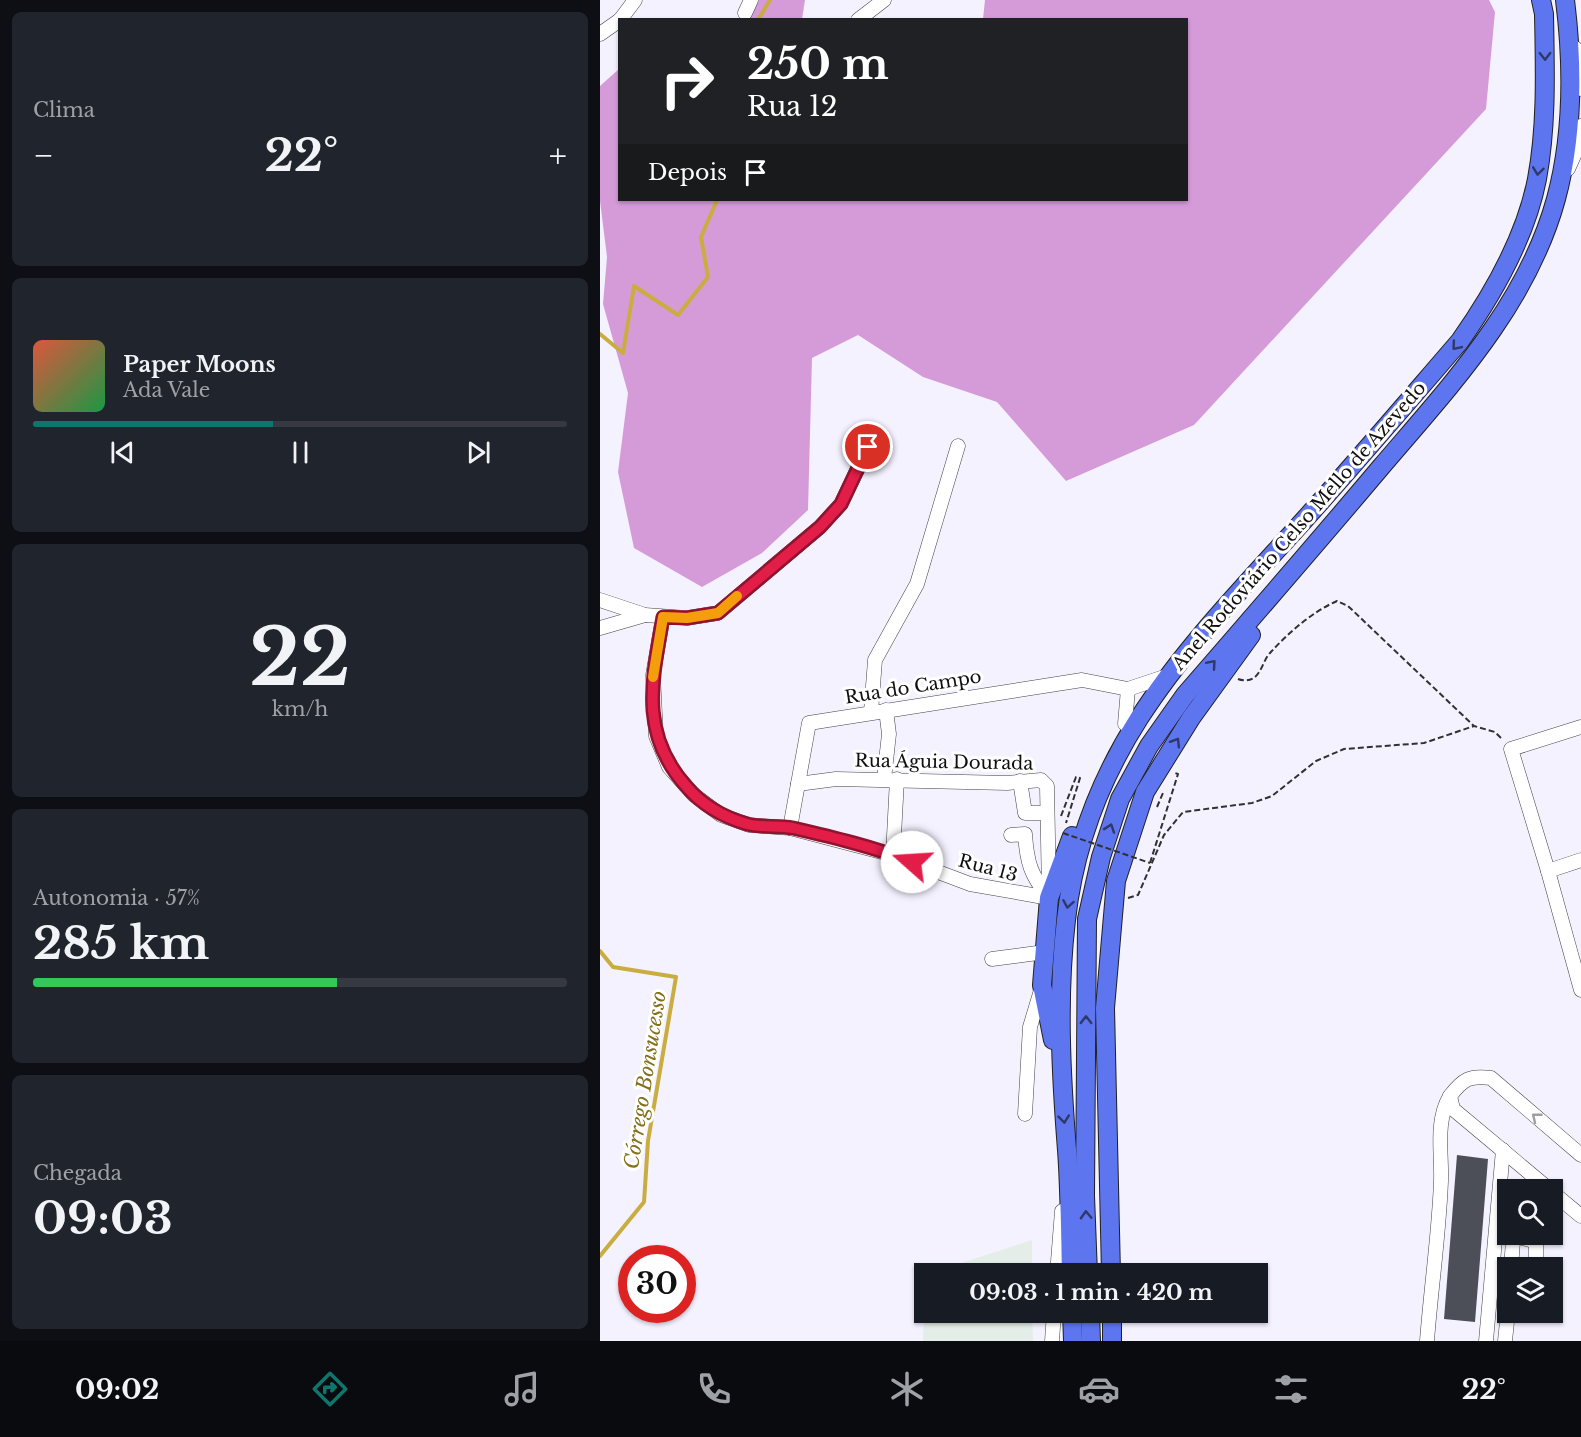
<!DOCTYPE html>
<html lang="pt">
<meta charset="utf-8">
<style>
:root{--surface:#171b24;--page:#20242c;--text:#f1f3f6;--muted:#9ea1a6;--line:#363941;--accent:#0f766e}
body{margin:0;font-family:"Libre Baskerville",serif;background:var(--page);color:var(--text);height:100vh;display:flex;flex-direction:column;font-size:22px;white-space:nowrap}
*{box-sizing:border-box;margin:0}
p{font-size:20px;color:var(--muted)}
.icon{flex:none;width:33px;height:33px;fill:none;stroke:currentColor;stroke-width:2;stroke-linecap:round;stroke-linejoin:round}
.map{position:relative;flex:1;overflow:hidden}
.details{display:flex;flex-direction:column;gap:12px;padding:12px;background:#0d0f14;width:600px}
.details>*{flex:none}
.guide{position:absolute;left:18px;top:18px;width:570px;height:183px;border-radius:0px;box-shadow:0 2px 4px #0004;background:#202124;color:#fff;overflow:hidden}
.fabs{position:absolute;left:897px;top:1179px;display:grid;gap:12px}
.fabs a{display:grid;place-items:center;width:66px;height:66px;border-radius:0px;background:var(--surface);box-shadow:0 2px 4px #0004;font-size:30px}
.speed{position:absolute;left:18px;top:1245px;display:flex;gap:12px;font-size:30px;font-weight:700;text-align:center}
.speed>*{display:grid;place-content:center;width:78px;height:78px;border-radius:50%;background:var(--surface);box-shadow:0 2px 4px #0004;line-height:1}
.speed .limit{border:9px solid #d22;background:#fff;color:#111}
.pin{position:absolute;display:grid;place-items:center;width:51px;height:51px;color:#fff;margin:-26px;border:3px solid #fff;border-radius:50%;box-shadow:0 2px 6px #0007}
.me{position:absolute;width:66px;margin:-33px;rotate:289deg;stroke-linejoin:round;filter:drop-shadow(0 0 4px #0008)}
.turn{display:flex;align-items:center;gap:21px;height:126px;padding:0 30px;font-size:27px}
.turn .icon{width:78px;height:78px;stroke-width:2.5}
.turn b{display:block;font-size:42px;line-height:51px}
.then{display:flex;align-items:center;height:57px;padding:0 30px;background:#0003;gap:12px;font-size:22px}
.big{font-size:45px;font-weight:700;line-height:1.1}
.details .widget{flex:1;display:flex;flex-direction:column;justify-content:center;gap:9px;min-width:0;padding:0 21px;border-radius:9px;background:var(--page)}
.details .dial{align-items:center;gap:0}
.dial b{font-size:78px;line-height:1}
.song{display:flex;align-items:center;gap:18px}
.cover{width:72px;height:72px;border-radius:9px;background:linear-gradient(135deg,hsl(10 70% 55%),hsl(140 70% 35%))}
.played{height:6px;border-radius:3px;background:linear-gradient(90deg,var(--accent) 45%,var(--line) 45%)}
.keys{display:flex;justify-content:space-around;direction:ltr}
.heat{display:flex;justify-content:space-between;align-items:center;font-size:33px;direction:ltr}
.charge{height:9px;border-radius:4px;background:linear-gradient(90deg,#34c759 57%,var(--line) 0)}
.trip{position:absolute;left:314px;top:1263px;width:354px;height:60px;border-radius:0px;background:var(--surface);box-shadow:0 2px 4px #0004;font-weight:700;line-height:60px;text-align:center}
.tabs{display:flex;height:96px;justify-content:space-around;align-items:center;background:#090b0e;color:var(--muted)}
.tabs .icon{width:42px;height:42px}
.tabs .active{color:var(--accent)}
.tabs b{font-size:27px;color:var(--text)}
main{display:flex;flex:1;min-height:0}
.map>svg:first-child{display:block}
.industrial{fill:#e4ede7}
.forest{fill:#d59bd9}
.lines{fill:none;stroke-linecap:round;stroke-linejoin:round}
.stream{stroke:#caad40;stroke-width:4}
.building{fill:#4c4e58}
.minor-casing{stroke:#424242;stroke-width:15}
.highway-casing{stroke:#202020;stroke-width:20}
.path{stroke:#313131;stroke-width:2;stroke-dasharray:6 3;stroke-linecap:butt}
.minor{stroke:#fff;stroke-width:14}
.highway{stroke:#5e75f0;stroke-width:18}
.path-bridge{stroke:#313131;stroke-width:2;stroke-dasharray:6 3;stroke-linecap:butt}
.oneway{stroke:#2f3869}
.oneway2{stroke:#9f9f9f}
.route-casing{stroke:#92132f;stroke-width:15}
.route{stroke:#e11d48;stroke-width:10}
.slow{stroke:#f59e0b;stroke-width:10}
.labels{text-anchor:middle;stroke-width:6;stroke-linejoin:round;paint-order:stroke}
.street-label{font-size:18px;fill:#0f0f0f;stroke:#fff}
.water-label{font-size:20px;font-style:italic;fill:#837019;stroke:#fff}
</style>
<main>
<section class="details">
<div class="widget"><p>Clima</p>
<div class="heat"><a>−</a><b class="big">22°</b><a>+</a></div>
</div>
<div class="widget">
<div class="song"><i class="cover"></i><div><b>Paper Moons</b><p>Ada Vale</p></div></div>
<div class="played"></div>
<div class="keys"><svg class="icon" aria-label="previous" viewBox="0 0 24 24"><path d="M18 5L8 12l10 7zM5 5v14"/></svg><svg class="icon" aria-label="pause" viewBox="0 0 24 24"><path d="M8 5v14M16 5v14"/></svg><svg class="icon" aria-label="next" viewBox="0 0 24 24"><path d="M6 5l10 7-10 7zM19 5v14"/></svg></div>
</div>
<div class="widget dial"><b>22</b><p>km/h</p></div>
<div class="widget"><p>Autonomia · 57%</p><b class="big">285 km</b><div class="charge"></div></div>
<div class="widget"><p>Chegada</p><b class="big">09:03</b></div>
</section>
<div class="map">
<svg width="981" height="1341" viewBox="0 0 981 1341">
<rect width="100%" height="100%" fill="#f4f2ff"/>
<g class="industrial">
<polygon points="432,1240 432,1273 331,1273"/>
<polygon points="324,1313 432,1313 433,1341 323,1341"/>
</g>
<g class="forest">
<polygon points="159,0 205,0 202,19 149,20"/>
<polygon points="385,0 889,0 895,12 886,109 594,425 466,481 397,402 323,377 258,335 212,358 208,510 162,553 102,587 34,548 18,472 28,393 3,304 7,257 0,201 0,86 19,69 20,200 586,200 586,20 383,19"/>
</g>
<g class="lines">
<g class="stream">
<polyline points="158,20 170,0"/>
<polyline points="0,334 23,353 34,286 78,315 108,277 101,237 117,200"/>
<polyline points="0,951 13,967 76,977 48,1141 44,1202 0,1256"/>
</g>
</g>
<polygon class="building" points="857,1155 888,1159 875,1322 844,1319"/>
<g class="lines">
<defs>
<g id="minor">
<polyline points="145,13 151,0"/>
<polyline points="20,20 35,0"/>
<polyline points="258,20 284,0"/>
<polyline points="0,34 20,20"/>
<polyline points="975,48 981,72"/>
<polyline points="980,71 981,89"/>
<polyline points="976,147 981,126"/>
<polyline points="968,169 981,140"/>
<polyline points="0,600 45,615 87,618 118,613 220,527 241,504 268,447"/>
<polyline points="63,617 53,675 56,736 69,767 94,795 121,815 149,825 190,828 293,855 370,884 449,898"/>
<polyline points="0,628 45,615"/>
<polyline points="271,712 275,660 317,584 358,446"/>
<polyline points="525,724 528,689"/>
<polyline points="981,727 911,749 948,871 981,990"/>
<polyline points="284,779 289,734 286,710"/>
<polyline points="420,781 425,813 447,813"/>
<polyline points="198,784 236,779 407,783 441,780 447,786 449,892"/>
<polyline points="190,828 209,723 482,680 528,689 567,676"/>
<path d="M411,835L425,834C427,864 431,875 449,898"/>
<polyline points="293,855 297,779"/>
<polyline points="948,871 981,860"/>
<polyline points="392,959 445,952"/>
<polyline points="425,1114 430,1027 442,987"/>
<path d="M950,1190L853,1109L850,1096C863,1079 870,1075 891,1078L981,1155"/>
<polyline points="952,1192 981,1216"/>
<polyline points="911,1268 913,1241 920,1237 936,1242 936,1268"/>
<polyline points="457,1274 462,1211"/>
<polyline points="452,1341 454,1312"/>
<path d="M827,1341C831,1288 839,1234 841,1181C842,1152 835,1122 850,1096"/>
<polyline points="886,1341 903,1150"/>
<polyline points="905,1341 908,1312"/>
</g>
<g id="highway">
<polyline points="453,1040 442,985 449,898 472,836"/>
<path d="M471,1274C470,1233 470,1191 467,1150C461,1074 457,997 466,920C485,746 594,642 705,519C758,460 809,400 860,341C893,294 926,236 937,179C947,125 945,69 944,14L941,0"/>
<path d="M488,1274L485,1196L487,919L501,857L520,799L549,746L585,695C651,619 717,543 781,467C850,386 927,305 956,199C973,136 973,64 965,0"/>
<polyline points="511,1274 505,1008 516,881 545,792 591,718 651,635"/>
<polyline points="472,1312 473,1341"/>
<polyline points="490,1312 491,1341"/>
<polyline points="512,1312 512,1341"/>
</g>
</defs>
<use href="#minor" class="minor-casing"/>
<use href="#highway" class="highway-casing"/>
<g class="path">
<path d="M638,679C643,681 650,681 655,677C662,671 664,659 670,653C688,633 712,612 737,601L748,606L874,726L895,732L903,740"/>
<polyline points="557,807 563,793"/>
<polyline points="461,816 476,777 480,778 466,823"/>
<polyline points="550,863 578,774 575,773"/>
<polyline points="528,898 538,895 564,835 583,812 652,803 672,796 716,761 744,749 824,743 874,726"/>
</g>
<use href="#minor" class="minor"/>
<use href="#highway" class="highway"/>
<polyline class="path-bridge" points="463,833 550,863"/>
</g>
<defs><path id="oneway-chevron" d="M-2-3.5L2.5 0L-2 3.5" fill="none" stroke-width="1.6" stroke-linecap="round" stroke-linejoin="round" transform="scale(1.5)"/></defs>
<g class="oneway">
<use href="#oneway-chevron" transform="translate(945 56) rotate(89)"/>
<use href="#oneway-chevron" transform="translate(938 171) rotate(97)"/>
<use href="#oneway-chevron" transform="translate(856 346) rotate(130)"/>
<use href="#oneway-chevron" transform="translate(612 664) rotate(-49)"/>
<use href="#oneway-chevron" transform="translate(576 742) rotate(-58)"/>
<use href="#oneway-chevron" transform="translate(510 828) rotate(-71)"/>
<use href="#oneway-chevron" transform="translate(468 904) rotate(100)"/>
<use href="#oneway-chevron" transform="translate(486 1020) rotate(-90)"/>
<use href="#oneway-chevron" transform="translate(464 1119) rotate(84)"/>
<use href="#oneway-chevron" transform="translate(486 1215) rotate(-92)"/>
</g>
<use class="oneway2" href="#oneway-chevron" transform="translate(936 1117) rotate(-141)"/>
<g class="lines">
<defs>
<path id="route" d="M268,447L241,504L220,527L118,613L87,618L63,617C52,681 39,733 86,786C102,805 123,817 147,824C161,828 178,825 193,828C232,837 274,847 312,862"/>
</defs>
<use href="#route" class="route-casing"/>
<use href="#route" class="route"/>
<polyline class="slow" points="53,677 63,617 87,618 118,613 137,596"/>
</g>
<g class="labels">
<g class="street-label">
<text transform="translate(699 526) rotate(-49)" y="6">Anel Rodoviário Celso Mello de Azevedo</text>
<text transform="translate(313 687) rotate(-9)" y="6">Rua do Campo</text>
<text transform="translate(344 762) rotate(1)" y="6">Rua Águia Dourada</text>
<text transform="translate(388 868) rotate(15)" y="6">Rua 13</text>
</g>
<g class="water-label">
<text transform="translate(45 1080) rotate(-81)" y="7">Córrego Bonsucesso</text>
</g>
</g>
</svg>
<div class="fabs">
<a><svg class="icon" aria-label="search" viewBox="0 0 24 24"><circle cx="10" cy="10" r="6"/><path d="M15 15l6 6"/></svg></a>
<a><svg class="icon" aria-label="layers" viewBox="0 0 24 24"><path d="M12 4l9 5-9 5-9-5zM3 14l9 5 9-5"/></svg></a>
</div>
<div class="speed"><div class="limit">30</div></div>
<div class="pin" style="left:268px;top:447px;background:#d93025"><svg class="icon" aria-label="arrive" viewBox="0 0 24 24"><path d="M6 21V4h12l-3 4 3 4H6"/></svg></div>
<svg class="me" style="left:312px;top:862px" viewBox="-20 -20 40 40"><circle r="19" fill="#fff"/><path d="M0-13L10 11 0 6-10 11z" fill="#e11d48"/></svg>
<div class="trip">09:03 · 1 min · 420 m</div>
<div class="guide">
<div class="turn"><svg class="icon" aria-label="right" viewBox="0 0 24 24"><path d="M7 20v-9h11M14 6l5 5-5 5"/></svg><div><b>250 m</b>Rua 12</div></div>
<div class="then">Depois<svg class="icon" aria-label="arrive" viewBox="0 0 24 24"><path d="M6 21V4h12l-3 4 3 4H6"/></svg></div>
</div>
</div>
</main>
<nav class="tabs">
<b>09:02</b>
<svg class="icon active" aria-label="directions" viewBox="0 0 24 24"><path d="M12 3l9 9-9 9-9-9zM9 14v-3h6M13 9l2 2-2 2"/></svg>
<svg class="icon" aria-label="music" viewBox="0 0 24 24"><path d="M9 18V5l10-2v13"/><circle cx="6" cy="18" r="3"/><circle cx="16" cy="16" r="3"/></svg>
<svg class="icon" aria-label="phone" viewBox="0 0 24 24"><path d="M5 4h4l2 5-3 2q2 4 5 5l2-3 5 2v4C11 20 4 13 5 4z"/></svg>
<svg class="icon" aria-label="climate" viewBox="0 0 24 24"><path d="M12 3v18M4 7l16 10M4 17L20 7"/></svg>
<svg class="icon" aria-label="car" viewBox="0 0 24 24"><path d="M5 17H2v-5l4-1 3-4h7l3 4 3 1v5h-3M9 17h6M6 11h13"/><circle cx="7" cy="17" r="2"/><circle cx="17" cy="17" r="2"/></svg>
<svg class="icon" aria-label="filters" viewBox="0 0 24 24"><path d="M4 7h16M4 17h16"/><circle cx="9" cy="7" r="2"/><circle cx="15" cy="17" r="2"/></svg>
<b>22°</b>
</nav>
